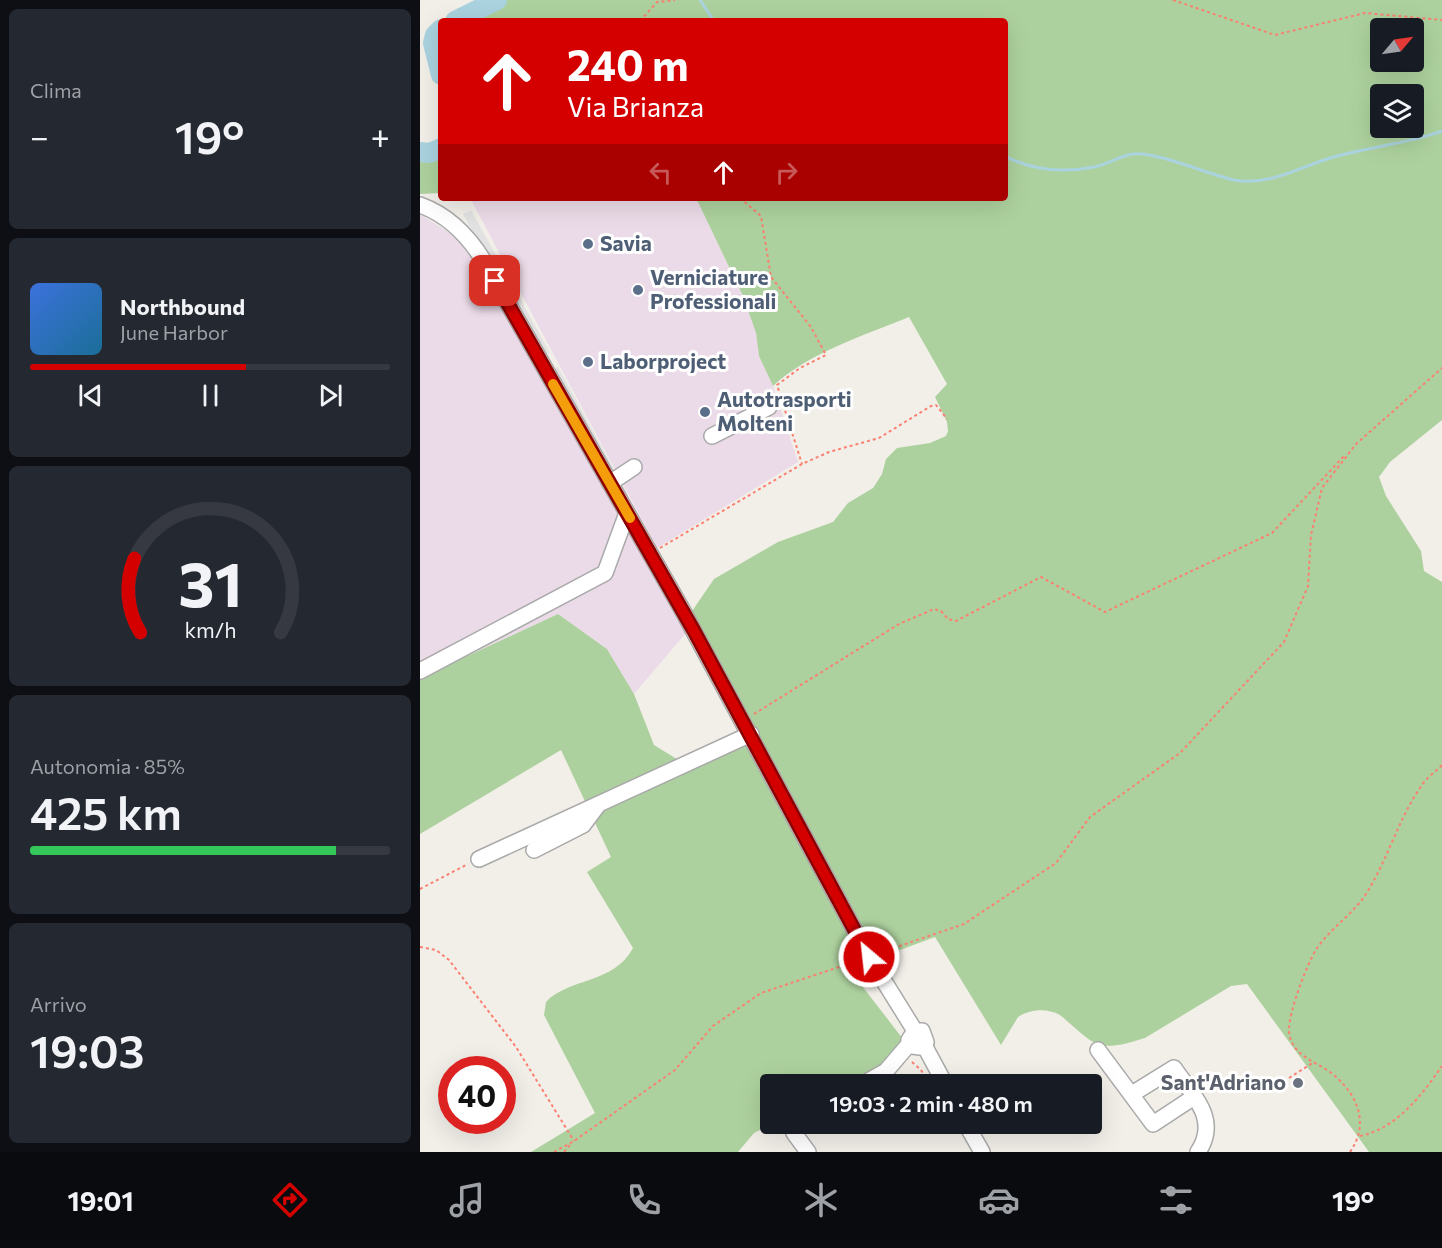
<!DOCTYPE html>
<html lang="it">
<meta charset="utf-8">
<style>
:root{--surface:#171b24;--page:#242831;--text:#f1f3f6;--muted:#9ea1a6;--line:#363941;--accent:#d40000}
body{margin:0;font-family:Commissioner,sans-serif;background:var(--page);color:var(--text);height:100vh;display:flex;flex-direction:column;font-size:22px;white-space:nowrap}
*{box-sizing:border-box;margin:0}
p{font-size:20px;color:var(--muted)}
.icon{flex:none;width:33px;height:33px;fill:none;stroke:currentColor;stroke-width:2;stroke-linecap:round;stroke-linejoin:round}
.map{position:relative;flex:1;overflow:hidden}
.side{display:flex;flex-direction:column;gap:9px;padding:9px;background:#0d0f14;width:420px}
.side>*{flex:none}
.top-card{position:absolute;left:18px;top:18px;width:570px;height:183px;border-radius:6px;box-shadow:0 6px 24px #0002;background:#d40000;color:#fff;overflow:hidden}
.needle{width:39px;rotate:61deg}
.fabs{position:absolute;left:950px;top:18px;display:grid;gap:12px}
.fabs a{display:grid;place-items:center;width:54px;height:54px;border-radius:6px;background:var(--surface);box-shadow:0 6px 24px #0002;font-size:30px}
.speed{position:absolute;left:18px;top:1056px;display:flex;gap:12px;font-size:30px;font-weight:700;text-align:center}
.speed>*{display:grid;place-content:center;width:78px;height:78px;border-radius:50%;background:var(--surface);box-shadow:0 6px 24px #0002;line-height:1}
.speed .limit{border:9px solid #d22;background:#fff;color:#111}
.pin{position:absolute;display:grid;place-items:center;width:51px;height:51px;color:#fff;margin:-26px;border-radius:12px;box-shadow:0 3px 9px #0006}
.me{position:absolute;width:66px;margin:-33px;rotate:332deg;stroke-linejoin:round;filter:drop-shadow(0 0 4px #0008)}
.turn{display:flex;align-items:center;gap:21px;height:126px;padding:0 30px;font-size:27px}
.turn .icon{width:78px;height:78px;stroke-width:2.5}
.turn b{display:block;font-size:42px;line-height:51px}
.lanes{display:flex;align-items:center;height:57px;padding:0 30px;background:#0003;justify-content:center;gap:30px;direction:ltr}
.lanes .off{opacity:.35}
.big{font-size:45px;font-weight:600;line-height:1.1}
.side .widget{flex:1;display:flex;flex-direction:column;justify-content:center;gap:9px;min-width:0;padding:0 21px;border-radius:9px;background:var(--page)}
.side .dial{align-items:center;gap:0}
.dial svg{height:156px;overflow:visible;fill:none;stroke:var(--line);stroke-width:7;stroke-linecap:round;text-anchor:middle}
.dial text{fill:var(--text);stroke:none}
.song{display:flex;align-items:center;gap:18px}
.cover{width:72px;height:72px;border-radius:9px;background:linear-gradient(135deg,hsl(220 70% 55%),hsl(200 70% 35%))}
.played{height:6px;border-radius:3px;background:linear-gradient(90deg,var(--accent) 60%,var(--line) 60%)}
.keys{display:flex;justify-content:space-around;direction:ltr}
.heat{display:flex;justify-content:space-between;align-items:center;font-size:33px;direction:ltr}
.charge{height:9px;border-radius:4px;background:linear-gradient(90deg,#34c759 85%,var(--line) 0)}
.trip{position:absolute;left:340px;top:1074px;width:342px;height:60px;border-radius:6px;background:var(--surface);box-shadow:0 6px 24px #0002;font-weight:600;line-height:60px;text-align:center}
.dock{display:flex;height:96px;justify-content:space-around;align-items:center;background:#090b0e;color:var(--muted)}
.dock .icon{width:42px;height:42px}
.dock .on{color:var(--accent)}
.dock b{font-size:27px;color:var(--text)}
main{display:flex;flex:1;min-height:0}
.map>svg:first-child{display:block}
.industrial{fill:#ebdbe8}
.forest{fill:#add19e;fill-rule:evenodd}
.parking{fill:#e2e2e2}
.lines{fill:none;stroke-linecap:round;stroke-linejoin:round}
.stream{stroke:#aad3df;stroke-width:3}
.river{stroke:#aad3df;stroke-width:20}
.minor-casing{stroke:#a9a9a9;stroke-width:18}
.path{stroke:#fa8072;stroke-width:2;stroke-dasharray:3 3;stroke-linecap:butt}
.minor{stroke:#fff;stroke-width:15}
.route-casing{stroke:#8a0000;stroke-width:15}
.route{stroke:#d40000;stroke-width:10}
.slow{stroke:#f59e0b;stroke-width:10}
.service-dot{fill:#5c6f8a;stroke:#fff;stroke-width:2}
.worship-dot{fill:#6b7280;stroke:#fff;stroke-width:2}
.labels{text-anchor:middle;stroke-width:6;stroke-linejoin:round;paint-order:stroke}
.service-label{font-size:21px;font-weight:bold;fill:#4e5e75;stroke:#fff;text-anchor:start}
.worship-label{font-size:21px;font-weight:bold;fill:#5b616d;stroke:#fff;text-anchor:end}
</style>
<main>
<section class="side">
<div class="widget"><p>Clima</p>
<div class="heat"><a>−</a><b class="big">19°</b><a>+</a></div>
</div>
<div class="widget">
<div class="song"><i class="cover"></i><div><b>Northbound</b><p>June Harbor</p></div></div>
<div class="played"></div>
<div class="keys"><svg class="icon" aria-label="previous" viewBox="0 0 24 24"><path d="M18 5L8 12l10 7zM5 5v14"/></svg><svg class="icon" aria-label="pause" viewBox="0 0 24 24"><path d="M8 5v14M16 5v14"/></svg><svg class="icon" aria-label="next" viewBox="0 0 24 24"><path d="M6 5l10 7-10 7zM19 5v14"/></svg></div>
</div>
<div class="widget dial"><svg viewBox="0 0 100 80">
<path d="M14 69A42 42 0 1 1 86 69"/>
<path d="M14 69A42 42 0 0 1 11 31" stroke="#d40000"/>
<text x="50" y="56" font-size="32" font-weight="700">31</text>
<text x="50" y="72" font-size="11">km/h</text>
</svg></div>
<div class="widget"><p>Autonomia · 85%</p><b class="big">425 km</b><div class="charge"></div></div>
<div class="widget"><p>Arrivo</p><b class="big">19:03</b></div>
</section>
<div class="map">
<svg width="1022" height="1152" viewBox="0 0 1022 1152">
<rect width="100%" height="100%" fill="#f2efe9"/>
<g class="industrial">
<polygon points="50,198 276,198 323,296 336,333 339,356 353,386 378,462 237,548"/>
<polygon points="0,214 45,243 266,633 214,694 187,649 138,614 0,678"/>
</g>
<g class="forest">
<path d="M69,0H1022V420L970,462L959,477L966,496L1001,551L1004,571L1022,582V1152H949L827,984L811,986L725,1038C675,1054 676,1045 640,1015C627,1008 610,1009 598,1017L581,1045L515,937L429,969L493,1052L429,1084H351V1124L334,1133L318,1152H111L175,1113L124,1015L126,1002C148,978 194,984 213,948L167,872L191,857L141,750L0,834V678L138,614L187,649L214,694L234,745L260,761L325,747L330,734L268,617L294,579L358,542L413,522L428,503L453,488L462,474L466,459L477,448L510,443L526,436L528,431L527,422L515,397L527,384L489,317C443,336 390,352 353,386L339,356L336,333L323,296L276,198H585V21H36ZM960,28H993V62H960ZM960,94H993V128H960Z"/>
<polygon points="0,150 21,151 21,193 0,194"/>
</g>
<g class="parking">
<polygon points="51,210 130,353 122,357 43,214"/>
<polygon points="138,367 208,495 201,499 131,371"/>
</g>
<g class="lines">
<g class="stream">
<polyline points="280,0 294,21"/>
<path d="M585,156C613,171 643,173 674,167C687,165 699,156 713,154C735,151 790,175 814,180C848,186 876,169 907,159C944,147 985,145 1022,131"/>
</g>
<g class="river">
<polyline points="35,21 77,0"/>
<polyline points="21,29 15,35 13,43 21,75"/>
<polyline points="0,152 10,153 21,148"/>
</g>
<defs>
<g id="minor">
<path d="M0,205C28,215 50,238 65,263L264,613L449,957L495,1031H502L506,1042L500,1047L492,1046L489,1040L495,1031"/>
<polyline points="292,436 349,407"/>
<polyline points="190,483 214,467"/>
<polyline points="0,671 185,573 207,513"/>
<polyline points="114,850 163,825 178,805"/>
<polyline points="59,859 331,734"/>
<polyline points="504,1045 525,1084"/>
<polyline points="678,1050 733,1124 774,1097"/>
<polyline points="443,1084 466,1071 490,1043"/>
<path d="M712,1094L754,1068C773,1096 800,1119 778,1152"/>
<polyline points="376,1124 374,1133 388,1152"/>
<polyline points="546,1124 562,1152"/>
</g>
</defs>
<use href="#minor" class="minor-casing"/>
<g class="path">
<polyline points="753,0 855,35 945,13 1022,20"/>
<polyline points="220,21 237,2 255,0"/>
<polyline points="320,198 341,216 351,277 391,327 406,355 380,368 357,385 382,464"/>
<polyline points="240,548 382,464 409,452 459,438 511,406 516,405 527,419"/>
<polyline points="334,714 479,624 514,609 521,611 528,619 536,621 621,577 685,612 852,533 925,455"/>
<polyline points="0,889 48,864"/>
<polyline points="0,947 16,950 29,960 96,1047 154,1141"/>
<polyline points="462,952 544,924 636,863 670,817 760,753 864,642 888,586 891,535 902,488 936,444 1022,368"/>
<polyline points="492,1062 501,1070 509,1084"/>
<polyline points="869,1078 894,1062"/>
<path d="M940,1136C976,1129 1002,1095 1022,1066"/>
<polyline points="134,1152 154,1141 255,1070 293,1026 341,993 437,961"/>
<polyline points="144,1152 150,1145"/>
<path d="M930,1152C949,1125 939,1097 915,1076C898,1061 870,1057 869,1030C869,1011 887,964 897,948C911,928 933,914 946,894C967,861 978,820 1000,788C1005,779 1015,772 1022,765"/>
</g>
<use href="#minor" class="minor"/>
</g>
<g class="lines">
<defs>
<polyline id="route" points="75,281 274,631 449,957"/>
</defs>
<use href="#route" class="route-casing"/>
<use href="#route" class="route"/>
<polyline class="slow" points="133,384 210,518"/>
</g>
<g class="service-dot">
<circle cx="168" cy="244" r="6"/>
<circle cx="218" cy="290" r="6"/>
<circle cx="168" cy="362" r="6"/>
<circle cx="285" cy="412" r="6"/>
</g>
<circle class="worship-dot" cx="878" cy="1083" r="6"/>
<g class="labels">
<g class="service-label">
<text x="180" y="251">Savia</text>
<text x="230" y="285">Verniciature<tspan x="230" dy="24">Professionali</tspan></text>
<text x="180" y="369">Laborproject</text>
<text x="297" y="407">Autotrasporti<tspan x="297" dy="24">Molteni</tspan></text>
</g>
<g class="worship-label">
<text x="866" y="1090">Sant'Adriano</text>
</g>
</g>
</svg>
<div class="fabs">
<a><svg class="needle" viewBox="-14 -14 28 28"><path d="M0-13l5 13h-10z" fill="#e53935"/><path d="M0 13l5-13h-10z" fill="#9ea1a6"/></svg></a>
<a><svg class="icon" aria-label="layers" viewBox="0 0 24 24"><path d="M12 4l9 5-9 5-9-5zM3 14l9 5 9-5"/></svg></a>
</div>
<div class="speed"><div class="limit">40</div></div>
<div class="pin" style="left:75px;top:281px;background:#d93025"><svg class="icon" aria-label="arrive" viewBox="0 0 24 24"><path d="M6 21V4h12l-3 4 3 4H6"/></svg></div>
<svg class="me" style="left:449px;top:957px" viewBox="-20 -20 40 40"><circle r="17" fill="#d40000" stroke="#fff" stroke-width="3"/><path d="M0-11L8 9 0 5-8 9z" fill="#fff"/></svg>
<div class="trip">19:03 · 2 min · 480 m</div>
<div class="top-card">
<div class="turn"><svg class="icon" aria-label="ahead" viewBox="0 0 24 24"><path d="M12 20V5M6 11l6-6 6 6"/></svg><div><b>240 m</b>Via Brianza</div></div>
<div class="lanes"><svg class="icon off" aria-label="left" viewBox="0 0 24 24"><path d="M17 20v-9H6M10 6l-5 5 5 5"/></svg><svg class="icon" aria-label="ahead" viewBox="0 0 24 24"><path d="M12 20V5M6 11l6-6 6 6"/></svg><svg class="icon off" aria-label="right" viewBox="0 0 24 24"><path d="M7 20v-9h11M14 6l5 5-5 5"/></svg></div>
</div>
</div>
</main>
<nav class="dock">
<b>19:01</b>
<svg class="icon on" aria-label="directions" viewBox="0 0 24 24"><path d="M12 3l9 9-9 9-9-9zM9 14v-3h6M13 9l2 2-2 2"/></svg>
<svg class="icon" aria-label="music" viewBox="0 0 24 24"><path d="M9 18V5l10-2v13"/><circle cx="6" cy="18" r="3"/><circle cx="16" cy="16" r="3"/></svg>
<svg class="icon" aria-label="phone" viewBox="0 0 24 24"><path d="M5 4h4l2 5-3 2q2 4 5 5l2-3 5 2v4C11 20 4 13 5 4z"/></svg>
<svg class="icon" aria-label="climate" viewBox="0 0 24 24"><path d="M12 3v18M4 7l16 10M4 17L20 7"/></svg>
<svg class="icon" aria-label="car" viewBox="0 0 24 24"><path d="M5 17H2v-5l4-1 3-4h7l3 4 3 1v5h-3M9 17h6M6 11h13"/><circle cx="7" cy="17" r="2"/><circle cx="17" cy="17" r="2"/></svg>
<svg class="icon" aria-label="filters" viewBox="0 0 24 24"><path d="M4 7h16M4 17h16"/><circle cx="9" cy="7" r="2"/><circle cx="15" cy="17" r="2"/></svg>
<b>19°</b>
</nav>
